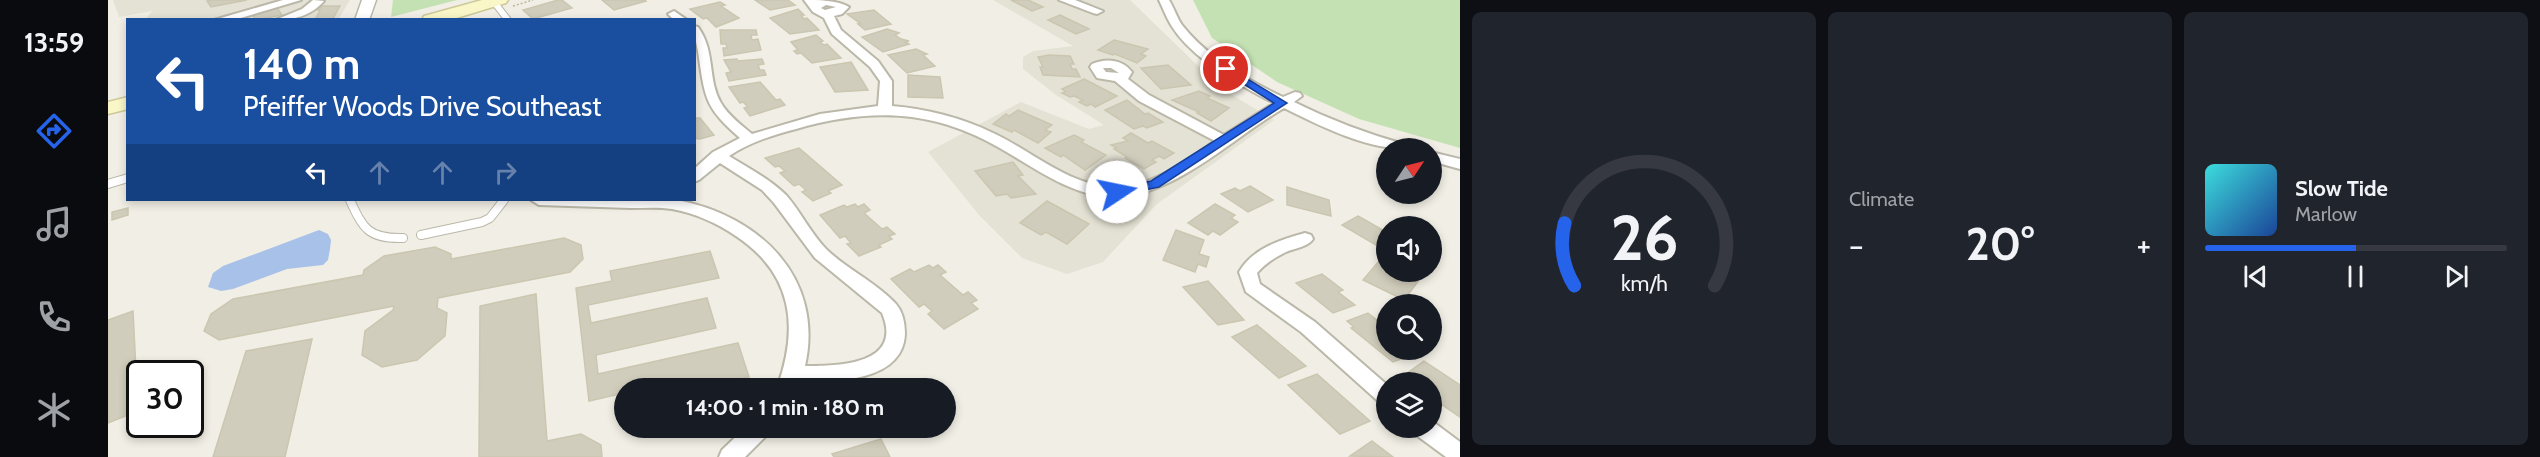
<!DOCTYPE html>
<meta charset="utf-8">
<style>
:root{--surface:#171b24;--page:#20242c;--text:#f1f3f6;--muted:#9ea1a6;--line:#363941;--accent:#2563eb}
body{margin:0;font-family:Cabin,sans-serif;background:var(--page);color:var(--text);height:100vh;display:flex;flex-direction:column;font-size:22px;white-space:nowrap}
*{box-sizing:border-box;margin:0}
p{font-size:20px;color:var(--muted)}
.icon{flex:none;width:33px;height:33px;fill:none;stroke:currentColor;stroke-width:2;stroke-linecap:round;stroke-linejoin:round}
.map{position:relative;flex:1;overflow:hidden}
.sheet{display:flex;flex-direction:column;gap:12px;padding:12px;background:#0d0f14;width:1080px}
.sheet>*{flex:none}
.banner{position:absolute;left:18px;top:18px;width:570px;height:183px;border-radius:0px;box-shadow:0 3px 9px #0003;background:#1a4fa0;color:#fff;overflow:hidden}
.needle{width:39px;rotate:55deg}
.buttons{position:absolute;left:1268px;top:138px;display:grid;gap:12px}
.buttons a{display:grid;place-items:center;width:66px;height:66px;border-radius:50%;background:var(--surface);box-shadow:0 3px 9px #0003;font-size:30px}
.speed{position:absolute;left:18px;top:360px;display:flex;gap:12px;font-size:30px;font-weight:700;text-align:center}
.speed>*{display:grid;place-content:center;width:78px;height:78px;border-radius:50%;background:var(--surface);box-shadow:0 3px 9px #0003;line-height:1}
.speed .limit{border:3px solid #111;border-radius:9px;background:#fff;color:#111}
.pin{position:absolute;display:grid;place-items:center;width:51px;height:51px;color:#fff;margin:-26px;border:3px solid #fff;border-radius:50%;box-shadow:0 2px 6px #0007}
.me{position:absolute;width:66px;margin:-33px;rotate:79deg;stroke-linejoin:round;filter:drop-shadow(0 0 4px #0008)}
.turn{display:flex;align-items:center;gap:21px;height:126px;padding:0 18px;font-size:27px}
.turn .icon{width:78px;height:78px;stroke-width:2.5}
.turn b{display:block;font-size:42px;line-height:51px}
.lanes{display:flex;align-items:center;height:57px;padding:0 18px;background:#0003;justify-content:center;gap:30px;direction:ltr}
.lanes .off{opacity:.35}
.big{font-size:45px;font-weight:700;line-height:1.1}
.sheet .card{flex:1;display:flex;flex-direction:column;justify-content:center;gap:9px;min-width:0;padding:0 21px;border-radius:9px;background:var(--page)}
.sheet .dial{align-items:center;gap:0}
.dial svg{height:156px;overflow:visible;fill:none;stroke:var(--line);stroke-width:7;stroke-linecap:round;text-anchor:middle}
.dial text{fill:var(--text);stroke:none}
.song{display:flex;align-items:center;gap:18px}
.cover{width:72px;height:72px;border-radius:9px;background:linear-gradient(135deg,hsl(180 70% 55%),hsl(220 70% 35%))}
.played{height:6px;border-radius:3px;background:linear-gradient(90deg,var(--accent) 50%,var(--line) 50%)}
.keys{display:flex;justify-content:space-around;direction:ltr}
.heat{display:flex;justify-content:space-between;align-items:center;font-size:33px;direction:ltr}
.sheet .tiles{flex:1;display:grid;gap:12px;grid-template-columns:repeat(3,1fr)}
.trip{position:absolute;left:506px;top:378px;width:342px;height:60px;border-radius:30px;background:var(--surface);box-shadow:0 3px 9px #0003;font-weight:700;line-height:60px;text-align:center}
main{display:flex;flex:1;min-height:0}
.dock{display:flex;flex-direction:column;width:108px;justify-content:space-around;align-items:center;background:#090b0e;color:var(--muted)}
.dock .icon{width:42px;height:42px}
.dock .on{color:var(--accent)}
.dock b{font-size:27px;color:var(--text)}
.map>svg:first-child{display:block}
.residential{fill:#e4e2d4}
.green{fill:#c3e1b2}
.water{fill:#a7c1e8}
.building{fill:#d1cdbc;stroke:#cbc6b0;stroke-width:1.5}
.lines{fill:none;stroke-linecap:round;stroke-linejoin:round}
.service-far1-casing{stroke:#bbb8a9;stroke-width:8}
.service-casing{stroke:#bbb8a9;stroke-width:10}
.minor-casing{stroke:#bbb8a9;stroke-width:4}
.tertiary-casing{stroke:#bbb8a9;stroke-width:3}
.secondary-casing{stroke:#ccc899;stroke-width:3}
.path{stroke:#bbb69b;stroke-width:1.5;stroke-dasharray:2 2;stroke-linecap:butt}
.service-far1{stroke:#fff;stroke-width:6}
.service{stroke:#fff;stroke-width:8}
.minor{fill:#fff;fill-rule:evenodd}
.tertiary{fill:#fff;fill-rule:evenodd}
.secondary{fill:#f9f6c7;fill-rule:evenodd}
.route{fill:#2563eb;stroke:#184099;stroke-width:1.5}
</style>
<main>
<nav class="dock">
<b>13:59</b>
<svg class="icon on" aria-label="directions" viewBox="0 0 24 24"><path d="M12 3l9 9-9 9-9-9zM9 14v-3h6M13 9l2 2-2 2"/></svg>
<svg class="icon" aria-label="music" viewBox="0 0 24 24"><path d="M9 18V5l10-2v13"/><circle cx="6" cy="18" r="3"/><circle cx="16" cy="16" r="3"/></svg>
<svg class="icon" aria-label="phone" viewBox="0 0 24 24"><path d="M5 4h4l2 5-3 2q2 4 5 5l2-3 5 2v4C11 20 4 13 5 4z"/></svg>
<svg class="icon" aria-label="climate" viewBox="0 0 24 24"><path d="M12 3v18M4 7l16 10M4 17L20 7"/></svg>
</nav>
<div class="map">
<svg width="1352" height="457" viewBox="0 0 1352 457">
<rect width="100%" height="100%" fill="#f1efe5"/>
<g class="residential">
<polygon points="5,0 242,0 230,20 38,19 44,11 11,17"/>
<polygon points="885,0 1022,0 1114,89 1166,120 1049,204 995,262 959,274 914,258 871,215 820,152 913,102 981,129 996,125 948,95 915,69 915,57 925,51 965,46"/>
</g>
<g class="green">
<polygon points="285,0 349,0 283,17"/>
<polygon points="1085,0 1352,0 1352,148 1251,119 1169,82 1104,38"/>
</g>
<polygon class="water" points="211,230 220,234 223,240 222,249 220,260 215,265 179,269 125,289 113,291 100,287 105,273 115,266"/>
<g class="building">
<polygon points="105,0 139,0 103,7 99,1"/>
<polygon points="450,0 454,0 464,8 425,19 415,10"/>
<polygon points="494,0 537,0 538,1 506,10"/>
<polygon points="647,0 680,0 687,5 662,10"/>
<polygon points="903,0 920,0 935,7 924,11"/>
<polygon points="612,2 617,5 613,6 631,18 608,27 599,18 595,19 582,9"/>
<polygon points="214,6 232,6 224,20 207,20 212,10 210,10"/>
<polygon points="169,8 174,15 148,20 144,14"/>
<polygon points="690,9 696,15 693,15 696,19 699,18 711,30 682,34 662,18"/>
<polygon points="766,10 783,24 757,30 750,24 753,24 739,14"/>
<polygon points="952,15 981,29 968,34 940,20"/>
<polygon points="779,29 791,33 787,35 793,39 801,41 797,42 801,44 775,52 754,37"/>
<polygon points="612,30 648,30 649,35 643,35 644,40 650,39 653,50 616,56 615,48 619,48 618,44 613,44"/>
<polygon points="708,35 715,41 712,42 716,45 719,44 733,58 704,63 693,53 689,54 686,51 690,50 683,42"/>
<polygon points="1006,40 1040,49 1033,54 1038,56 1029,63 1007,54 1005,55 990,50"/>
<polygon points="808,49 819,54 815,55 827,66 799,73 780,55"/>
<polygon points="941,55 962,56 966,64 962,64 964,69 968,69 972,77 935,75 932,67 935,67 930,57"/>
<polygon points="629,59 630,61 654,59 656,64 650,65 652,70 656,70 658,75 621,81 618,73 623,72 616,60"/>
<polygon points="743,62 760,90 727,92 712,67"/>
<polygon points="1060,65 1083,85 1053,89 1033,68"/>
<polygon points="800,75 832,77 835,98 800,97"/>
<polygon points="976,79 1009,96 987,107 983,104 979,106 971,102 975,100 966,96 962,97 954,93 958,92 954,89"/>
<polygon points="652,82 668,100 672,99 677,105 642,116 636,108 640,107 635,102 632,103 621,87"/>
<polygon points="1091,91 1102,96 1099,98 1121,108 1103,121 1089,113 1091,112 1064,100"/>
<polygon points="1019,100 1037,114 1040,113 1055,122 1039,128 1035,126 1026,129 997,110"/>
<polygon points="910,110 944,125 937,130 943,132 930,143 906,130 904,132 885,124 898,114 901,116"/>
<polygon points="586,118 592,118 606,135 592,139 586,138"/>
<polygon points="1023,133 1040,143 1044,141 1066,153 1056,159 1051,156 1044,160 1048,162 1036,169 1017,158 1019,157 1006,149 1009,148 1003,145 1020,141 1015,138"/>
<polygon points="966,135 976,140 973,142 998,155 977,170 955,155 953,157 937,148"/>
<polygon points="691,148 734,185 720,191 723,193 705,201 694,192 698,190 691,184 686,186 672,173 677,171 671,166 667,167 657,158"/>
<polygon points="905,162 915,175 910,176 928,194 903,198 899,194 888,196 867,171"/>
<polygon points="1142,186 1165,200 1140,212 1113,194 1127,188 1132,191"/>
<polygon points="1179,187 1221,200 1223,216 1179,205"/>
<polygon points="939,201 981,224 959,244 938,232 933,235 912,223"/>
<polygon points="747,204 750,207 756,204 762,210 756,213 774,229 779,227 787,234 781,236 784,239 771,245 773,247 751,256 739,244 743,243 737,236 732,238 712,215 736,205 739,207"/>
<polygon points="1107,204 1127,215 1123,218 1130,222 1112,235 1105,231 1100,235 1080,223"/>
<polygon points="20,208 20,215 4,220 4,212"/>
<polygon points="1250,216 1278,232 1278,251 1234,225"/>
<polygon points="1068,230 1096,240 1091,254 1101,257 1098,267 1090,264 1087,272 1055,260"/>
<polygon points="456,238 473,245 475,259 462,272 330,298 329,308 339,313 337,336 309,360 274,367 254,355 257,331 285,310 286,306 111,340 96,331 103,314 125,299 255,275 256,270 276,256 327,247 343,254 343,259"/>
<polygon points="602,251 611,278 480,305 483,323 599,298 608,328 488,355 490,374 630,343 641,377 591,388 516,388 516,393 481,401 468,288 504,281 502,271"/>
<polygon points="1277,258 1278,272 1304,272 1314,276 1296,300 1255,280 1271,261 1274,262"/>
<polygon points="821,265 825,268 830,265 838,272 832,275 855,295 860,292 869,300 863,303 870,309 836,329 820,314 824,311 816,304 811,307 783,279 802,269 806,272"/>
<polygon points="1214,274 1235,290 1230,292 1247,305 1225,313 1188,283"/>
<polygon points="1100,281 1136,320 1110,325 1075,287"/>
<polygon points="428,294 439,441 473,434 493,445 494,457 371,457 372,306"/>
<polygon points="25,311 30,411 0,423 0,320"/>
<polygon points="1260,313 1278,327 1278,350 1308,350 1311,352 1285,362 1243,328 1246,327 1239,321"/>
<polygon points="1149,325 1198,366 1171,378 1124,337"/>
<polygon points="204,339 177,457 105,457 138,351"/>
<polygon points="1316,361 1352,385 1352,417 1323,397 1323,382 1302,382 1294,377"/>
<polygon points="1209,374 1262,421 1232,434 1180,385"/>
<polygon points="773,439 782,457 726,457 724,454"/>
<polygon points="1264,441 1285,457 1242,456"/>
</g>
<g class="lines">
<defs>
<polyline id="service-far1" points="386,2 400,20"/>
<g id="service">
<polyline points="0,184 20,178"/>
<path d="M242,200C255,229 261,239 295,238"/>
<polyline points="313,235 374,222 382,218 396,200"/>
</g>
<g id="minor">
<polygon points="175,0 193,0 126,20 106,20"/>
<path d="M205,0L216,1C203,16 186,20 167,20L194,9Z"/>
<path d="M696,0C709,0 730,0 741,7L734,14L726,16L733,30L770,61L784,81V106C819,109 852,117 885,133C924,151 963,188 1009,187C1044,187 1079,160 1107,141L1031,101L1007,81L989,78L982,67L984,64C998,58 1014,59 1024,72L1020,79L1041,95L1116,135L1166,103C1132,86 1083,58 1063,25C1058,17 1055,8 1051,0H1061C1066,8 1069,18 1074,25C1099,57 1139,80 1175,97L1187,92L1192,93L1194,96L1186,102C1222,120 1260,134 1299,145L1301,148C1264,152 1210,125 1176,108C1126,137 1069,194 1010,197C966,199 926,167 890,147C823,109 761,108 688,129C665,135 642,142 621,156C640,168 662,179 678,195C693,212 703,234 719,250C740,270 769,283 788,304C795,312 797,324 797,334C795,382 726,382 692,382L689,388H669C691,327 685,274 628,236C609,223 586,213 564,209C551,207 537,208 523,208C492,207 462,206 431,205L423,200C452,197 484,200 514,200C531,200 552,197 569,200C650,215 717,277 697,366C730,366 796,365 774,313L707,258L666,203L654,190L612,163L591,180L586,182V169L605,152L632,138C599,109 597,101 591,58C590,47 586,37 586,26L590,27C608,52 599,79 613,103C620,115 633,125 644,134L712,114L770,106L772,81L762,67L724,34L716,18L705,12ZM718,5L728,7L717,10L713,8ZM995,68H1003L1011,73L998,72Z"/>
<polygon points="951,0 967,0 995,11 989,14 985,13"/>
<polygon points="566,11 579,20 566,20 560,14"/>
<polygon points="1323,152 1352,159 1352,169 1323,161"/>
<path d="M1197,233L1203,235L1205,239C1200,247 1187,248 1178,252C1167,257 1157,264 1149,273L1152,284L1207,322L1278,384V405L1271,402L1193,332L1138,292L1131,272C1145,248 1172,240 1197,233Z"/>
<polygon points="1324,421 1352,442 1352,457 1338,457 1308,435 1306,428 1323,428"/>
<polygon points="637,428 662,428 659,435 637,457 611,457 614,450"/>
</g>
<polygon id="tertiary" points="254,0 268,0 261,20 247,20"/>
<g id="secondary">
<polygon points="374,0 400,0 398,3 342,20 314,20 316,16"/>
<polygon points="20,97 20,109 0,114 0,102"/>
</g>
</defs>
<use href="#service-far1" class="service-far1-casing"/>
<use href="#service" class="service-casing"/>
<use href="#minor" class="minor-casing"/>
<use href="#tertiary" class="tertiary-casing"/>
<use href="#secondary" class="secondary-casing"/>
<polyline class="path" points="405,6 425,0"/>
<use href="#service-far1" class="service-far1"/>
<use href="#service" class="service"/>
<use href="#minor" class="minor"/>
<use href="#tertiary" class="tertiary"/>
<use href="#secondary" class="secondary"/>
</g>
<polygon class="route" points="1118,66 1179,103 1051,187 1009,196 1004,195 1002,192 1004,189 1043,181 1166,103 1115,71 1115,67"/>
</svg>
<div class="buttons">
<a><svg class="needle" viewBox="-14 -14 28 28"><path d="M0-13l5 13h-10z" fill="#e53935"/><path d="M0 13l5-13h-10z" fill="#9ea1a6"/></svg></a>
<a><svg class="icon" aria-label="sound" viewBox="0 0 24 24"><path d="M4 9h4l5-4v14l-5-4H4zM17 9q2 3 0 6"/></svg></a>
<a><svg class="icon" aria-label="search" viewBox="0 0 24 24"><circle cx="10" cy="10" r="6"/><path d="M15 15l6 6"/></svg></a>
<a><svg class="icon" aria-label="layers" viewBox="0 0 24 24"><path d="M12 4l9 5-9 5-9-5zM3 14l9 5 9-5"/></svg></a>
</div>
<div class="speed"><div class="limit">30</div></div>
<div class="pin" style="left:1118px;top:69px;background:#d93025"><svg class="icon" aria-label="arrive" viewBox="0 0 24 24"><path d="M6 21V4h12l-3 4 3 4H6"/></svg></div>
<svg class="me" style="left:1009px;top:192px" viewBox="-20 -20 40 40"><circle r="19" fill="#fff"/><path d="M0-13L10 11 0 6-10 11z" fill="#2563eb"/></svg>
<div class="trip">14:00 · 1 min · 180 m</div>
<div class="banner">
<div class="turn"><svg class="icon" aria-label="left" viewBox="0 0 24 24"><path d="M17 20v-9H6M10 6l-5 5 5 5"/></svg><div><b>140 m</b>Pfeiffer Woods Drive Southeast</div></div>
<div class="lanes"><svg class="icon" aria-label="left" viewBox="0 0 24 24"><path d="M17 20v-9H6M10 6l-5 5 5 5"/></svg><svg class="icon off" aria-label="ahead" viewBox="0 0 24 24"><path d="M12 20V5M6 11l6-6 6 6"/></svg><svg class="icon off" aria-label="ahead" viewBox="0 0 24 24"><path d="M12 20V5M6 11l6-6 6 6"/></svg><svg class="icon off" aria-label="right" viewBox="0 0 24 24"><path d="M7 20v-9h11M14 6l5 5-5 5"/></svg></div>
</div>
</div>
<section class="sheet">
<div class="tiles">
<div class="card dial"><svg viewBox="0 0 100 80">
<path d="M14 69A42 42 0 1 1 86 69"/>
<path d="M14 69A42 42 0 0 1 9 37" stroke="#2563eb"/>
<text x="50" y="56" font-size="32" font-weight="700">26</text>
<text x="50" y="72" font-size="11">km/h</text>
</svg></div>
<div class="card"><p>Climate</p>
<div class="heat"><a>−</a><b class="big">20°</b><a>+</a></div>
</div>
<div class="card">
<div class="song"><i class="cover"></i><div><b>Slow Tide</b><p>Marlow</p></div></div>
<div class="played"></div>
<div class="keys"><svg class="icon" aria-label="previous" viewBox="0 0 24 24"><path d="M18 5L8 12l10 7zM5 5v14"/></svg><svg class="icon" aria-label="pause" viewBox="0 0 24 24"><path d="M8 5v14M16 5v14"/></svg><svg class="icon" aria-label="next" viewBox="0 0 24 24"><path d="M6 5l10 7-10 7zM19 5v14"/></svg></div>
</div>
</div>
</section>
</main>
